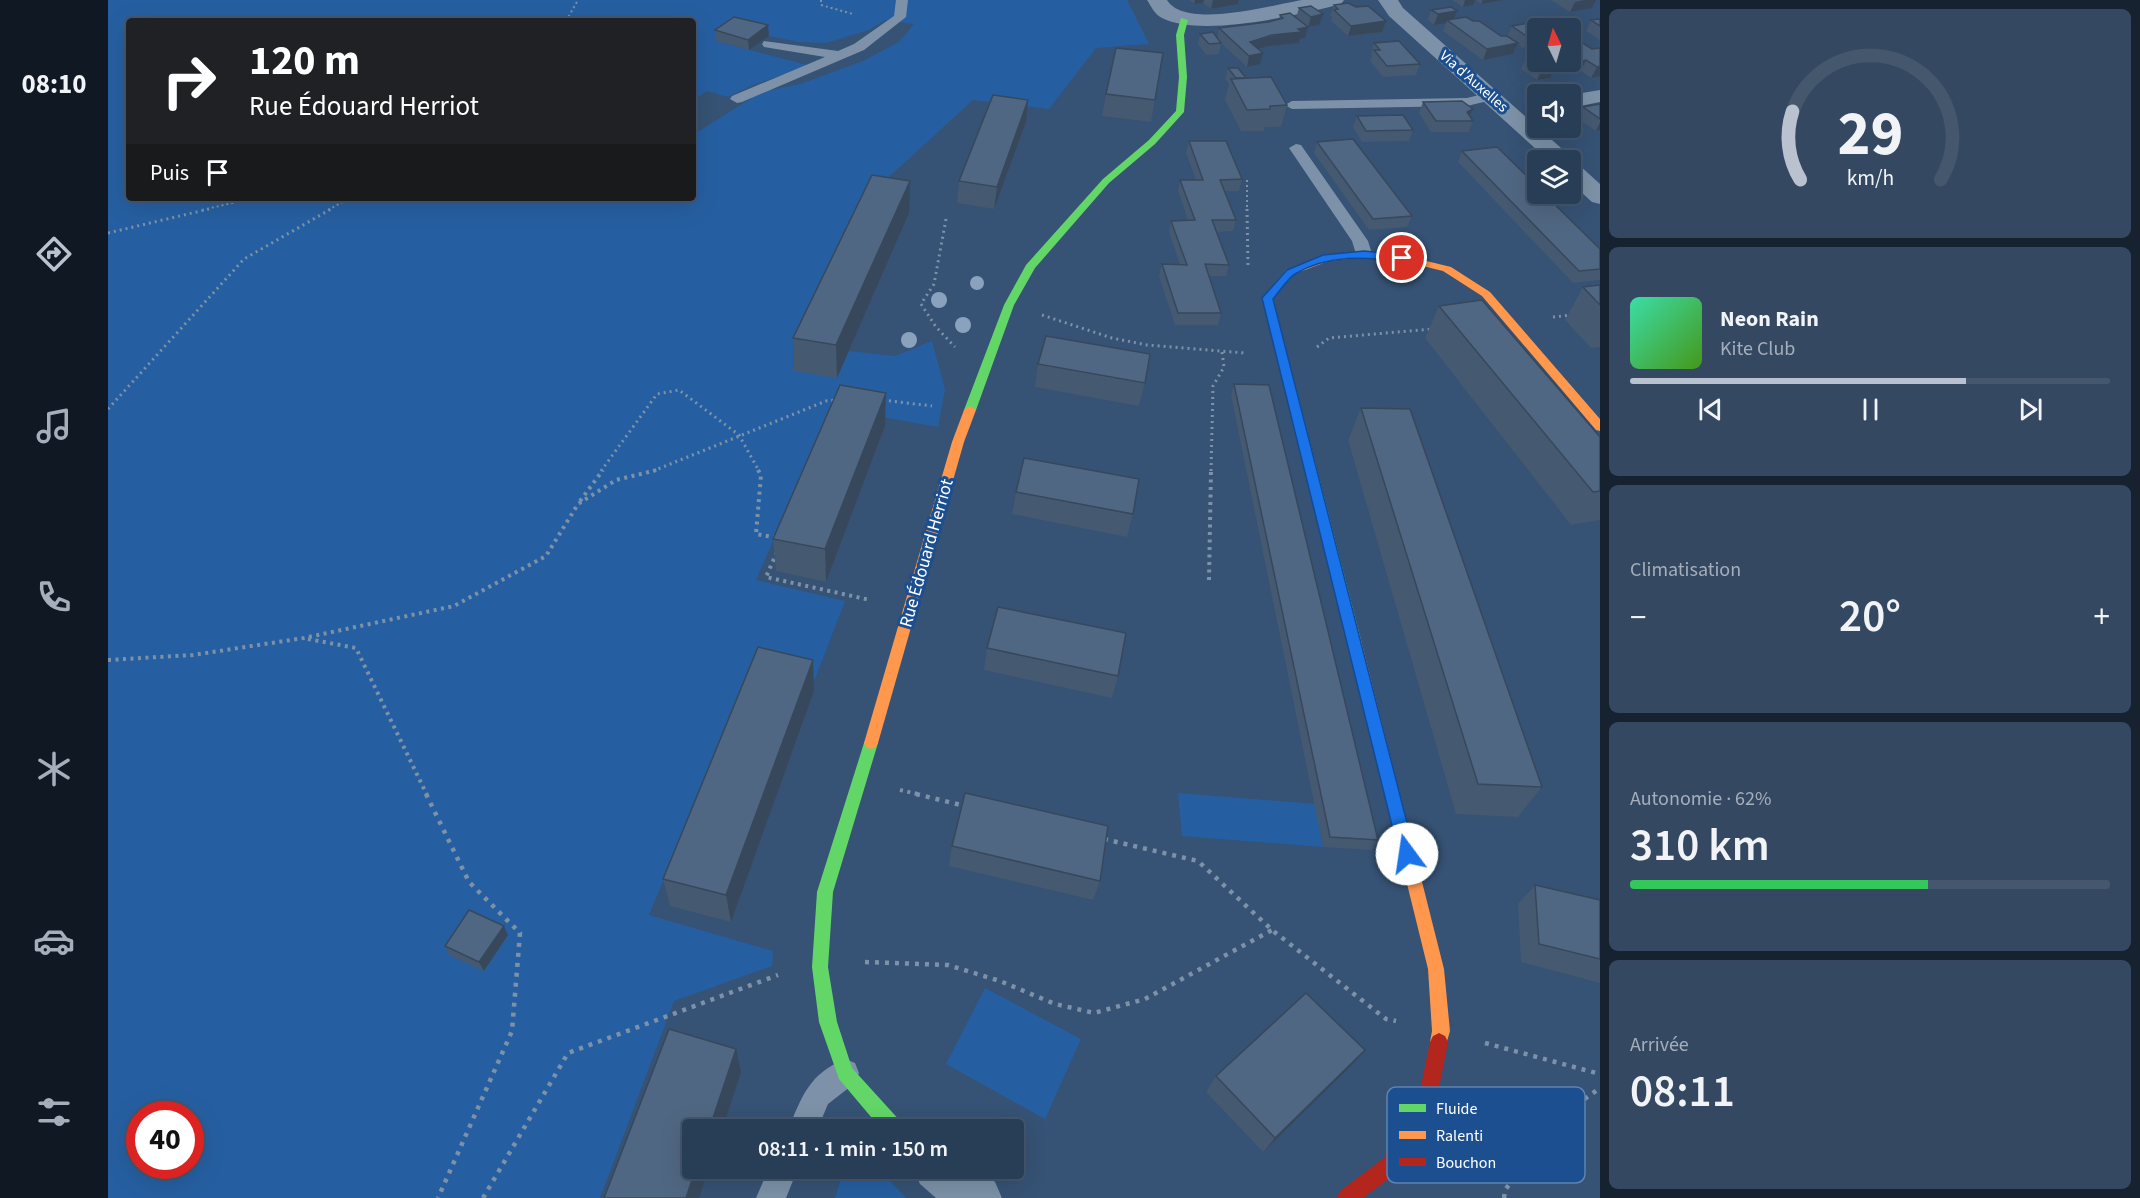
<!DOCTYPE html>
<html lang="fr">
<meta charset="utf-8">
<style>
:root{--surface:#283e57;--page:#344961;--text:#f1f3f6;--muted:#a5aeba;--line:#44576d;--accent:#b9c2ce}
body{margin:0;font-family:"Source Sans 3",sans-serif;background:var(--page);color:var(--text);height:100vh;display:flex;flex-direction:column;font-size:22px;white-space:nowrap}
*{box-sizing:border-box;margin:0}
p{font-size:20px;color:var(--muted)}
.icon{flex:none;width:33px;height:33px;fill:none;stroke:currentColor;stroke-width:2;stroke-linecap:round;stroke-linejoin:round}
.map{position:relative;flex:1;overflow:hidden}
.drawer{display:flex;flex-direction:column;gap:9px;padding:9px;background:#162230;width:540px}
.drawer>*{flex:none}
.guide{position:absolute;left:18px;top:18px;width:570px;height:183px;border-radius:6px;box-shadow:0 6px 24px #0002,0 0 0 2px var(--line);background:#202124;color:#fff;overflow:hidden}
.needle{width:39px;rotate:355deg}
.buttons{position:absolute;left:1419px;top:18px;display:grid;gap:12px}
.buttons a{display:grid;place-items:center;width:54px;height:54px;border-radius:6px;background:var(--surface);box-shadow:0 6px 24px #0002,0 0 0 2px var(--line);font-size:30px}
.speed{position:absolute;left:18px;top:1101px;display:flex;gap:12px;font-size:30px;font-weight:700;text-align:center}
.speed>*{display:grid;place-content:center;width:78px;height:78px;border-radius:50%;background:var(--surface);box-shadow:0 6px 24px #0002,0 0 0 2px var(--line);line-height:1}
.speed .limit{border:9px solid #d22;background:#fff;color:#111}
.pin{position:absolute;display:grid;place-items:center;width:51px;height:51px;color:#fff;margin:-26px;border:3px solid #fff;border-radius:50%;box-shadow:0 2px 6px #0007}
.me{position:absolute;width:66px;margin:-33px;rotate:346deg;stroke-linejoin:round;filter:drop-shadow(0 0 4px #0008)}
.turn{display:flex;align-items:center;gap:21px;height:126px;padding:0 24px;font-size:27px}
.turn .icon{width:78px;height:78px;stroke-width:2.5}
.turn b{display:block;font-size:42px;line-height:51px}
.then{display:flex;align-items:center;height:57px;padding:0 24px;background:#0003;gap:12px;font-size:22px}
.big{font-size:45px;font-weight:600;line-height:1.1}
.drawer .widget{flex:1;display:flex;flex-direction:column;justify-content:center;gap:9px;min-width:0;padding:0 21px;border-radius:9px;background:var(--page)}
.drawer .dial{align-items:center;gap:0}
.dial svg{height:156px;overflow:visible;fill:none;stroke:var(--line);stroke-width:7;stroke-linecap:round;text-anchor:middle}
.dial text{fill:var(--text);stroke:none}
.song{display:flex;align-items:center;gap:18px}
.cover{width:72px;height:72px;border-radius:9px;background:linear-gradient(135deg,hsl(160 70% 55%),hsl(100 70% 35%))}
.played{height:6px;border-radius:3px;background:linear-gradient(90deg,var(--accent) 70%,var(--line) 70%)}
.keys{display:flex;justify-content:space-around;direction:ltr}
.heat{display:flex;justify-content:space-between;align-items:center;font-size:33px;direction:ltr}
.charge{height:9px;border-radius:4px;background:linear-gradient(90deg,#34c759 62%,var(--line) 0)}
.trip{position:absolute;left:574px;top:1119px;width:342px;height:60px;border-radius:6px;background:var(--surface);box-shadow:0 6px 24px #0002,0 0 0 2px var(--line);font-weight:600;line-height:60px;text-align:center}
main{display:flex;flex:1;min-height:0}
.menu{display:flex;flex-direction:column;width:108px;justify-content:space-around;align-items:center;background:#101923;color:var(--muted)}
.menu .icon{width:42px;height:42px}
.menu .on{color:var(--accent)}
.menu b{font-size:27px;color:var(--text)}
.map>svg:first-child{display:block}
.green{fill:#265fa1;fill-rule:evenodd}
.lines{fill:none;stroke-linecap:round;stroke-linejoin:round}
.path-far3{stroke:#7d92a8;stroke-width:2;stroke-dasharray:2 3;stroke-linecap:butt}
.path-far2{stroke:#7d92a8;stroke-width:3;stroke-dasharray:2 4;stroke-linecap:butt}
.path-far1{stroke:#7d92a8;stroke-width:4;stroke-dasharray:3 4.5;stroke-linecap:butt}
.path{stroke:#7d92a8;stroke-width:4.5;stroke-dasharray:4 6;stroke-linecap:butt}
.lane{fill:#7d92a8;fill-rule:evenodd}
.street{fill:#7d92a8;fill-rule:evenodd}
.fast{fill:#63d668;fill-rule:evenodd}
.slow{fill:#ff974d;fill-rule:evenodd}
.jam{fill:#b3261e;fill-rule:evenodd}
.tree{fill:#8aa2be}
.wall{fill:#455971}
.shaded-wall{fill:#38485c}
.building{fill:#506783;stroke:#38485c;stroke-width:1.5}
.route{fill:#1a73e8;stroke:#114b97;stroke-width:1.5}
.labels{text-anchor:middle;stroke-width:6;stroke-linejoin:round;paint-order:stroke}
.far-street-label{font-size:15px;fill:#fff;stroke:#1b4f8f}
.street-label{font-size:18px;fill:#fff;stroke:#1b4f8f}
.key{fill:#1b4f8f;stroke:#5f84b1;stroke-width:1.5}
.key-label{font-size:16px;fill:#fff}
</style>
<main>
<nav class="menu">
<b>08:10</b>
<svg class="icon on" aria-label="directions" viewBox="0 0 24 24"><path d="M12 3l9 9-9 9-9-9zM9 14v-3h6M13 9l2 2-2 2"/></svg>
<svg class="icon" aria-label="music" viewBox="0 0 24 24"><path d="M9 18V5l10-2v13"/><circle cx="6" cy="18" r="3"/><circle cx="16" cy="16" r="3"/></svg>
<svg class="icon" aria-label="phone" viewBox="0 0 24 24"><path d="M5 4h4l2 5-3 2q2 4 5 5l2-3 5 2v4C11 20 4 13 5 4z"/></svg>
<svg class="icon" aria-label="climate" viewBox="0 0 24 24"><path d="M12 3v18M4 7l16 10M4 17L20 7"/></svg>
<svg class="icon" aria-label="car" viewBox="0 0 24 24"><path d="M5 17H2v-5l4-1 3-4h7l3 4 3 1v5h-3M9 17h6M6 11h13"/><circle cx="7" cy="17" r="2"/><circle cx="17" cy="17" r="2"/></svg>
<svg class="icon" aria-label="filters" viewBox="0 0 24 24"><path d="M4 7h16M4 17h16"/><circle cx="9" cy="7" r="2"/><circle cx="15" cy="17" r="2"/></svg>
</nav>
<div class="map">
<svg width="1492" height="1198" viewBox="0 0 1492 1198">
<rect width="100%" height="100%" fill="#365274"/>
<g class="green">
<path d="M0,0H1019L1041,44L988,48L941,109L865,100L747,208L741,351L787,356L824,341L837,389L830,427L723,408L648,580L737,601L707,679L644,665L541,915L665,951L664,966L566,1001L492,1198H0ZM777,20L806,24L791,42L755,61L692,84L653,92L585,135V198H21V21H585V100L599,91L620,97L645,85L690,70L699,65L608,41L661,36L691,42L718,43L761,30ZM32,1114H82V1166H32Z"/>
<polygon points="1070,793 1208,804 1215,847 1074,836"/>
<polygon points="877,988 973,1039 937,1119 838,1064"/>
<polygon points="736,1169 771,1169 798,1198 727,1198"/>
</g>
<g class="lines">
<g class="path-far3">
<polyline points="713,0 713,5 745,14"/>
<polyline points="458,21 470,0"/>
<polyline points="1139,180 1139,210"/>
<polyline points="94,210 146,198"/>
<polyline points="220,210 242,198"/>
</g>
<g class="path-far2">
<polyline points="1139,209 1140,267"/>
<polyline points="838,219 826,284 813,304 828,327 847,347"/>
<polyline points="0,233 101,209"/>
<polyline points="934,315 1004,338 1039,345 1137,353"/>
<polyline points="1445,317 1464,315"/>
<polyline points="1209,347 1221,338 1324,329"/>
<polyline points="775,400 824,406"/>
<polyline points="0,409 136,259 223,209"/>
<polyline points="493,471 549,394 571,390 631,435 651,471"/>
<polyline points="545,471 718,401 728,400"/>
<polyline points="1103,471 1105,386 1116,367 1114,352"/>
</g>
<g class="path-far1">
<polyline points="650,470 653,475 648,534 670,538"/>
<polyline points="472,501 495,470"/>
<polyline points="669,552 658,577 762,600"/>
<polyline points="1101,580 1103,470"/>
<polyline points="200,639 248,648 319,795"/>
<polyline points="0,660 85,655 196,638 346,606 438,556 470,504 508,480 549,470"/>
<polyline points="792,790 814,795"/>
</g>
<g class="path">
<polyline points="318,794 361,882 412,933 404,1031 330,1198"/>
<polyline points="808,794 857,806"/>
<polyline points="996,839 1090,861 1164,930 1278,1019 1288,1021"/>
<polyline points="757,962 840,965 892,981 947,1004 986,1013 1037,999 1164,930"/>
<polyline points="1377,1043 1492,1074"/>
<polyline points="375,1198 460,1053 670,975"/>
<polyline points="1396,1198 1397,1190 1454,1115 1492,1088"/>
</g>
<g class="lane">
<polygon points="788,0 800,0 798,17 756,50 634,102 629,103 622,99 624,96 717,57 656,47 654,44 656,41 730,51 746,44 786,16"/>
<polygon points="1383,92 1390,96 1388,99 1359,106 1184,109 1177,105 1184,101 1359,98"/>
<polygon points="1188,144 1193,145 1260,241 1264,254 1262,257 1256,259 1248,254 1244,241 1181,148"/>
<path d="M737,1059L747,1063L751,1073L747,1083L720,1104L709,1130H680C694,1096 701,1074 737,1059Z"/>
<polygon points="661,1168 690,1168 678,1198 648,1198"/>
</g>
<g class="street">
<path d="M1039,0H1059C1077,30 1164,5 1194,0C1207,0 1222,0 1236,0L1233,4C1190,15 1094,38 1054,18C1047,15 1043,6 1039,0Z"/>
<polygon points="1270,0 1290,0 1295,8 1461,155 1465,160 1463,162 1470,164 1492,184 1492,204 1484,202 1462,182 1462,160 1440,160 1281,16"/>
<polygon points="1492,90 1492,102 1462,108 1462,95"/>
<polygon points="805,1168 864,1168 887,1182 894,1198 828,1198 812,1184"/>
</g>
<g class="fast">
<polygon points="1073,18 1080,20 1076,35 1079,77 1076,112 1047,144 1001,183 927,268 906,305 868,410 866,413 858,413 856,410 896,305 918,265 995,179 1041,140 1068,111 1071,77 1068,35"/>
<polygon points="1166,319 1171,322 1251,632 1249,636 1239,636 1237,632 1161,322"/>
<polygon points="763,737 768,739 770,743 725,892 720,967 729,1022 744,1068 794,1123 796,1130 774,1130 731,1079 711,1022 704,967 709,892 756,743 758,739"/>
</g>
<g class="slow">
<polygon points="1256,251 1294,255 1343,267 1382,292 1492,419 1492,431 1488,430 1374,296 1335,271 1294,261 1256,257 1221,261 1186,274 1165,298 1171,322 1166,325 1162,324 1155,298 1178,270 1219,255"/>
<polygon points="862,406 868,410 856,442 770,743 768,747 763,749 758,747 756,743 844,442 856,410"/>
<polygon points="1244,627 1249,628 1251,632 1336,969 1342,1031 1337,1048 1331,1051 1325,1048 1322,1042 1324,1031 1320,969 1237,632 1239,628"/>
</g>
<polygon class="jam" points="1331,1033 1337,1036 1340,1042 1329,1098 1290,1172 1255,1198 1229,1198 1232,1191 1276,1158 1311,1095 1322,1042 1325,1036"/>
</g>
<g class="tree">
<circle cx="869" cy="283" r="7"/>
<circle cx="831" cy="300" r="8"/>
<circle cx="855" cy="325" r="8"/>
<circle cx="801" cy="340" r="8"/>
</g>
<g class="wall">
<polygon points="1081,0 1131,0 1130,4 1103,9 1095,3 1086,4"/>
<polygon points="1344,0 1367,0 1365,5 1355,7"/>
<polygon points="1368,0 1395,0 1373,4"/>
<polygon points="1443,0 1488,0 1484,8 1462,12"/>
<polygon points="1226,5 1274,32 1240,36 1223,21 1224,17 1222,16"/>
<polygon points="1191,8 1215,14 1211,25 1200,27 1197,38 1192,39 1191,43 1161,46 1151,49 1155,53 1152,64 1139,67 1113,43 1111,54 1098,55 1090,44 1092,34 1109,38 1111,28 1160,22 1171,19 1172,15 1188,18"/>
<polygon points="1323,10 1349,11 1346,19 1365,21 1393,36 1399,36 1404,26 1430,29 1416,49 1410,44 1405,54 1375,60 1335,31 1338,23 1326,25 1320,20"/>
<polygon points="1492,19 1492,40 1478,31 1483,20"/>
<polygon points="607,30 661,36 641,50 608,41"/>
<polygon points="1266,43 1312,64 1308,75 1275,77 1262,61 1264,56 1263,54"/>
<polygon points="1462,44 1484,49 1492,76 1483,78 1473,71 1465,73 1449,62 1462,62"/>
<polygon points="1430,56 1442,78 1429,80 1413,69 1418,58"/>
<polygon points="1120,68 1138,78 1179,105 1173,127 1157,127 1156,131 1133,131 1117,100 1121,84 1117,79"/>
<polygon points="998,94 1047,100 1043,122 994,116"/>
<polygon points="1315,102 1365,109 1362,116 1365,121 1361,132 1323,132 1311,113"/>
<polygon points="1492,104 1492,130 1488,131 1470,119 1475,107"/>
<polygon points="1249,116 1305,130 1301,141 1254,142 1245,127"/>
<polygon points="918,122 886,209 849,203 851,181"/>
<polygon points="1081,141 1134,179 1131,191 1117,191 1128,220 1125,231 1108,232 1121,265 1118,276 1101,276 1113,313 1110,325 1067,325 1051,276 1054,264 1072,265 1061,232 1063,221 1080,220 1070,191 1072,180 1088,180 1078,153"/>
<polygon points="1209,142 1304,216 1299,227 1261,230 1206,153"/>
<polygon points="1354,151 1492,249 1492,280 1465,283 1350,162"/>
<polygon points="801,213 729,378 686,371 685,338"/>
<polygon points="1492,285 1492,347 1483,348 1457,320 1475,287"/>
<polygon points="1331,306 1492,437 1492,520 1463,525 1317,338"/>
<polygon points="930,364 1037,383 1031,406 927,387"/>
<polygon points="1126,384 1270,840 1264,850 1215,847 1123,395"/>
<polygon points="778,393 777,426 718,582 668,571 665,539"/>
<polygon points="1253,408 1434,787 1410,817 1348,814 1240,440"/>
<polygon points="908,492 1025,514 1019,537 904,514"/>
<polygon points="879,648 1010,676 1004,698 876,670"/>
<polygon points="705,660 706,691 623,922 562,906 555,879"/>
<polygon points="844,846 992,881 985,900 841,866"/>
<polygon points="1427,885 1492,900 1492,983 1413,962 1410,904"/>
<polygon points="400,935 376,971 342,956 337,946"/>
<polygon points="1257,1050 1243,1066 1155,1152 1098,1092 1108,1076"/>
</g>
<g class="shaded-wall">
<polygon points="1087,0 1096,0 1095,3 1086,4"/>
<polygon points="1105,0 1131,0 1130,4 1103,9"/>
<polygon points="1357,0 1367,0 1365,5 1355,7"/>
<polygon points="1375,0 1395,0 1373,4"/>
<polygon points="1476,0 1488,0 1484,8 1462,12 1467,2"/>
<polygon points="1349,11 1345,22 1339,20 1338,23 1326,25 1330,14"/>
<polygon points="1215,14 1211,25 1200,27 1197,38 1192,39 1191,43 1161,46 1139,52 1142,42 1200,27 1203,17"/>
<polygon points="1278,21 1274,32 1240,36 1243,26"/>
<polygon points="660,25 661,36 641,50 640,40"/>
<polygon points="1430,36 1430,46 1416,49 1421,38"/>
<polygon points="1410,43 1405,54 1375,60 1379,49"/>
<polygon points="1155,53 1152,64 1139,67 1141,56"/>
<polygon points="1478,60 1473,71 1465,73 1470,62"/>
<polygon points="1492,66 1492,76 1483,78 1489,67"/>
<polygon points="1447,67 1442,78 1429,80 1434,69"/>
<polygon points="920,100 918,122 886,209 889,187"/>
<polygon points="1365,109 1360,120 1359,112"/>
<polygon points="1492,122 1492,130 1488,131"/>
<polygon points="802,181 801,213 729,378 728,345"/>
<polygon points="778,393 777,426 718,582 717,549"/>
<polygon points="705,660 706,691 623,922 618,895"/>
<polygon points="396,926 400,935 376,971 371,962"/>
<polygon points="628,1049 633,1072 614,1130 601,1130"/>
<polygon points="1257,1050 1243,1066 1155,1152 1167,1138"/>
<polygon points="588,1168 601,1168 591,1198 578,1198"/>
</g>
<g class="building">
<polygon points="1240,3 1248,7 1260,6 1278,21 1243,26 1226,10 1230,9 1226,5"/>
<polygon points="1203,6 1215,14 1203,17 1191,8"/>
<polygon points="1343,7 1349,11 1330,14 1323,10"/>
<polygon points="1182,13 1200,27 1190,29 1194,32 1164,35 1142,42 1155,53 1141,56 1111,28 1160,22 1175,18 1172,15"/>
<polygon points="626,17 660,25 640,40 607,30"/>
<polygon points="1358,17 1365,21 1371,21 1393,36 1399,36 1410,43 1379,49 1339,20"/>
<polygon points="1492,19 1492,26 1483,20"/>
<polygon points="1421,23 1430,29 1430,36 1421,38 1404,26"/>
<polygon points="1105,32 1113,43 1101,44 1092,34"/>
<polygon points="1291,41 1312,64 1279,66 1266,50 1272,50 1266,43"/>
<polygon points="1473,42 1484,49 1492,48 1492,66 1489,67 1478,60 1470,62 1462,56 1462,44"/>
<polygon points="1008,48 1055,53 1047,100 998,94"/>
<polygon points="1430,56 1430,62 1439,62 1447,67 1434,69 1418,58"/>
<polygon points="1120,68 1130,68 1138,78 1128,78"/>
<polygon points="1163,77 1179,105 1162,106 1162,109 1139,110 1123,79"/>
<polygon points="885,95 920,100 889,187 851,181"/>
<polygon points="1354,101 1365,109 1359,112 1365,121 1328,121 1315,102"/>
<polygon points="1492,104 1492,119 1475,107"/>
<polygon points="1295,115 1305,130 1258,131 1249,116"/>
<polygon points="1245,139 1304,216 1265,219 1209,142"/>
<polygon points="1081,141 1118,141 1134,179 1112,180 1128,220 1104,220 1121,265 1097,264 1113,313 1070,313 1054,264 1079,265 1063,221 1087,220 1072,180 1095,180"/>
<polygon points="1389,147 1430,187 1430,194 1436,194 1492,249 1492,269 1471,271 1354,151"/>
<polygon points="764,175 802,181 728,345 685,338"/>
<polygon points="1492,285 1492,305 1475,287"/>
<polygon points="1374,300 1492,437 1492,491 1485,492 1331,306"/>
<polygon points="938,336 1042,354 1037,383 930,364"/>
<polygon points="1126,384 1161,385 1270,840 1222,837"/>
<polygon points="732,385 778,393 717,549 665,539"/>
<polygon points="1253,408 1302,409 1434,787 1370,784"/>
<polygon points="916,458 1031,479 1025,514 908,492"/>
<polygon points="890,607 1018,633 1010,676 879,648"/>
<polygon points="650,647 705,660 618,895 555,879"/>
<polygon points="857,793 1000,826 992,881 844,846"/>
<polygon points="1427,885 1492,900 1492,959 1431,944"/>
<polygon points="361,910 396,926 371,962 337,946"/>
<polygon points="1198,993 1257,1050 1167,1138 1108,1076"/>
<polygon points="561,1029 628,1049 601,1130 585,1130 585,1168 588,1168 578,1198 496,1198"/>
</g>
<path class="route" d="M1256,251L1294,255L1299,258L1294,261C1258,257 1220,254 1187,274C1179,279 1172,291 1165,299L1307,854L1304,859L1299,861L1293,859L1291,854L1154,298L1179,270L1215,255Z"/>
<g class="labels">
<g class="far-street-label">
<text transform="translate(1366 81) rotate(41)" y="5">Via d'Auxelles</text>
</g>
<g class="street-label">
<text transform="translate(818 553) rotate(-74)" y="6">Rue Édouard Herriot</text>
</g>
</g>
<rect x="1279" y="1087" width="198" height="96" rx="9" class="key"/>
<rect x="1291" y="1104" width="27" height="8" fill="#63d668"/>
<rect x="1291" y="1131" width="27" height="8" fill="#ff974d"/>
<rect x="1291" y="1158" width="27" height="8" fill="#b3261e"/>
<g class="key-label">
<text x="1328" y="1114">Fluide</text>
<text x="1328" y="1141">Ralenti</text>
<text x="1328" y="1168">Bouchon</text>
</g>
</svg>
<div class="buttons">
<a><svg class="needle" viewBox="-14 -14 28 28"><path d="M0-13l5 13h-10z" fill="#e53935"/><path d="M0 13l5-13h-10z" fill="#a5aeba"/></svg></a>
<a><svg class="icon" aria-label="sound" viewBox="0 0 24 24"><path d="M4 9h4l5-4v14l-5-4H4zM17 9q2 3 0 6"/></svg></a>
<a><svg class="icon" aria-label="layers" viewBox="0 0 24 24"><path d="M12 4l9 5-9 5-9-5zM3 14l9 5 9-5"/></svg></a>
</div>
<div class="speed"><div class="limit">40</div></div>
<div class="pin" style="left:1294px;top:258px;background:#d93025"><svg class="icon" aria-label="arrive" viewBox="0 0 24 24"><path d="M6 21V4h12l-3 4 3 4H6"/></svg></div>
<svg class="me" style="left:1299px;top:854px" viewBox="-20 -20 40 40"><circle r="19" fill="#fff"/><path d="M0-13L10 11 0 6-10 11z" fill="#1a73e8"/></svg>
<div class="trip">08:11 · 1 min · 150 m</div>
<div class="guide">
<div class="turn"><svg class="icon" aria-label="right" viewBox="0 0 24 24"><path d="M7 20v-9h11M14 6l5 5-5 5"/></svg><div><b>120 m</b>Rue Édouard Herriot</div></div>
<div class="then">Puis<svg class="icon" aria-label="arrive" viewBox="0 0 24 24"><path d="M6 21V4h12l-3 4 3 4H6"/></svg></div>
</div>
</div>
<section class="drawer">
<div class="widget dial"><svg viewBox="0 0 100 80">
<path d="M14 69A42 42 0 1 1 86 69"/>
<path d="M14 69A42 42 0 0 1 10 34" stroke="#b9c2ce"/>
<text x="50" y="56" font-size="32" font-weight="700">29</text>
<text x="50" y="72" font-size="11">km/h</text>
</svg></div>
<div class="widget">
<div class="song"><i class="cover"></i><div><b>Neon Rain</b><p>Kite Club</p></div></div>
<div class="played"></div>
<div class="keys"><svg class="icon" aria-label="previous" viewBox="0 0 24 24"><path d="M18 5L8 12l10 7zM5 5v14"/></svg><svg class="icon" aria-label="pause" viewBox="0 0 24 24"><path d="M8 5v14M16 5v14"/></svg><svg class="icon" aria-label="next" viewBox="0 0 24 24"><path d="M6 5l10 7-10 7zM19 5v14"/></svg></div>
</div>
<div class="widget"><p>Climatisation</p>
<div class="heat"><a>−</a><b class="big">20°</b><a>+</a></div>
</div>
<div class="widget"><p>Autonomie · 62%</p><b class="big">310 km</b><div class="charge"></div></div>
<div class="widget"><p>Arrivée</p><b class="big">08:11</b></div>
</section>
</main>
